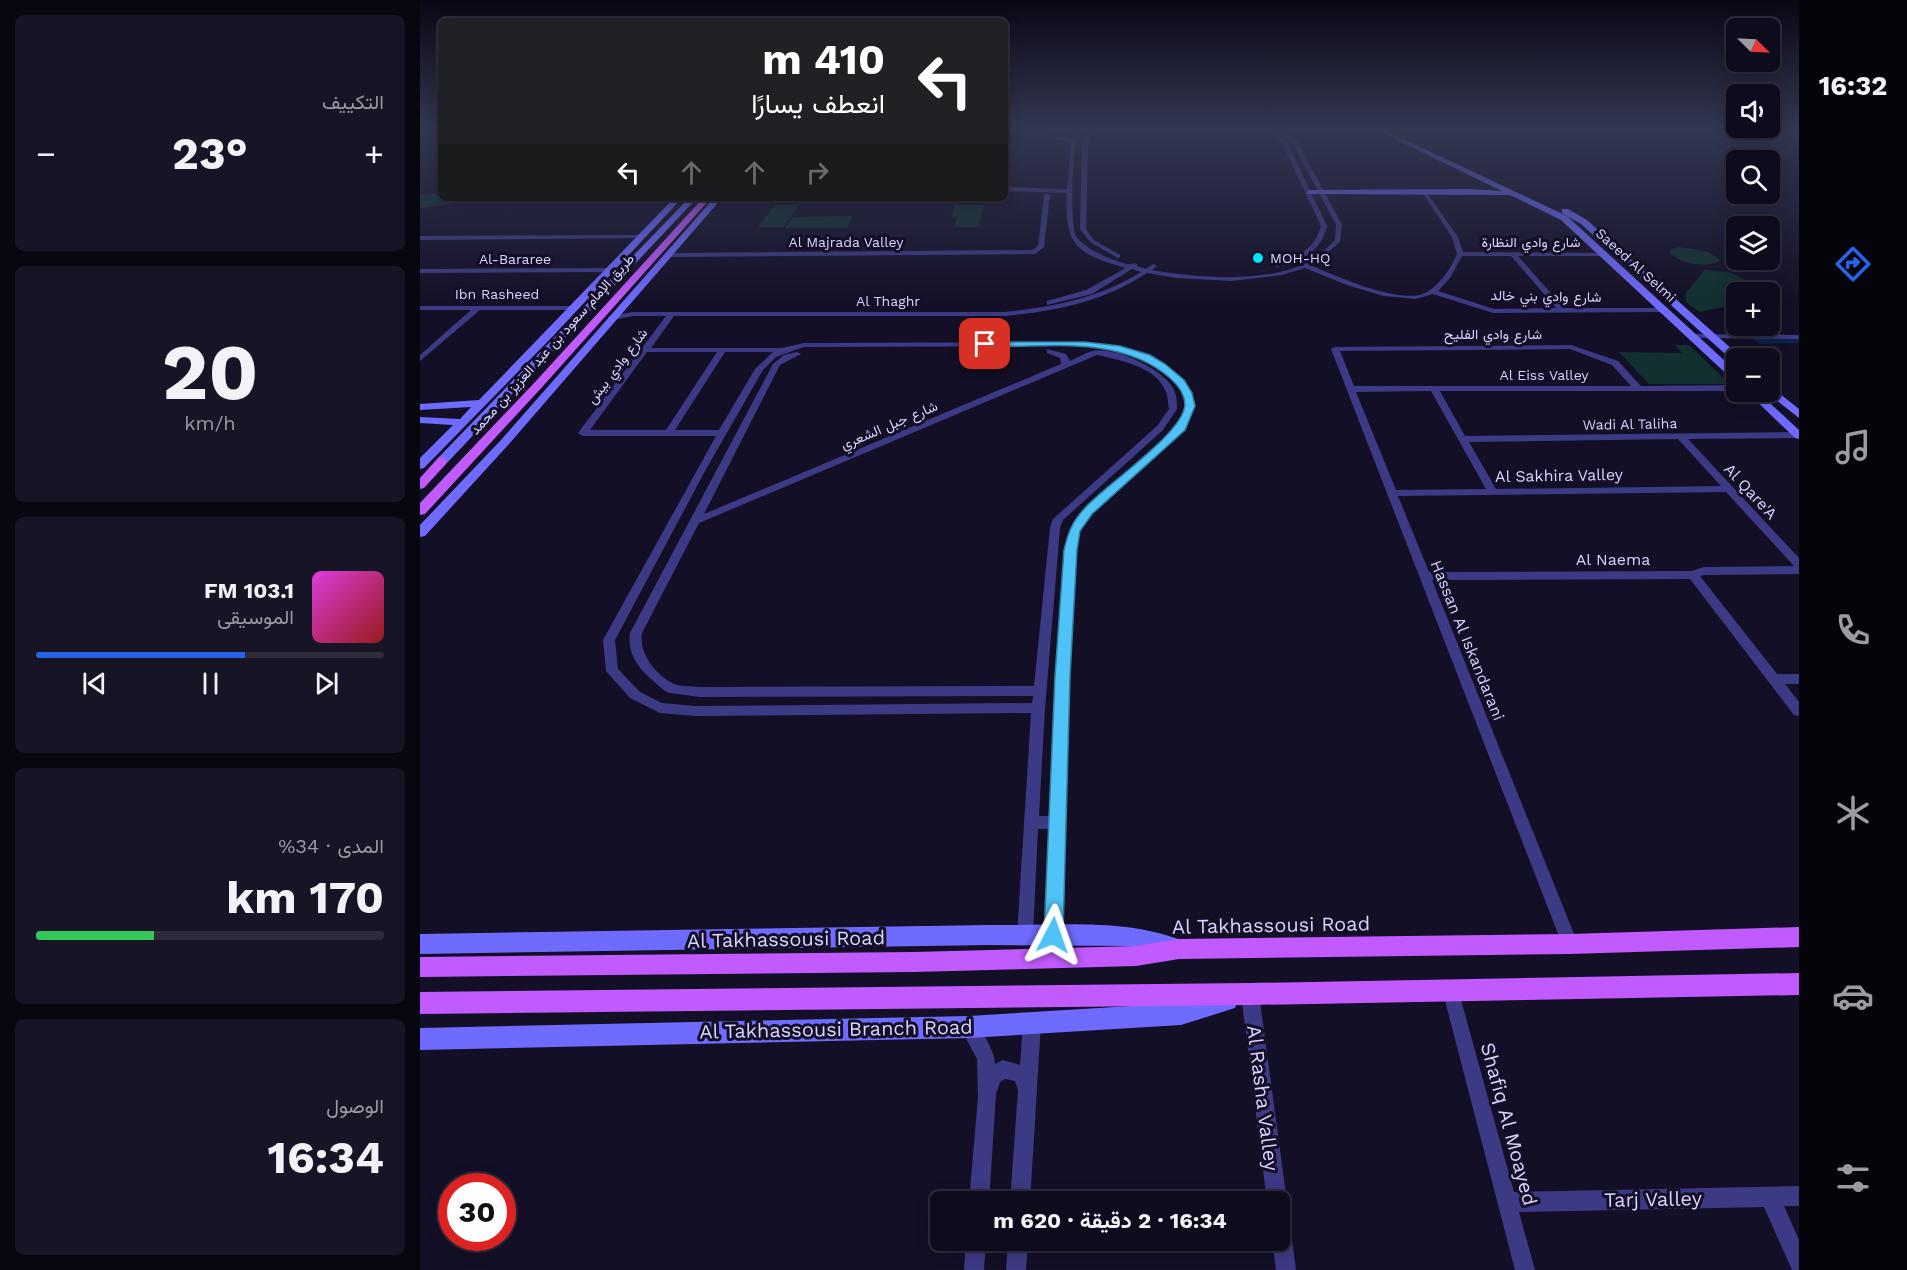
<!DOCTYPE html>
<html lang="ar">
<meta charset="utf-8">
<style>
:root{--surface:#0e0b1c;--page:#171425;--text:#f1f3f6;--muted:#9b9ba3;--line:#2e2b3b;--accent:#2563eb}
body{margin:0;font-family:"Work Sans",Vazirmatn,sans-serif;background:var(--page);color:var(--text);direction:rtl;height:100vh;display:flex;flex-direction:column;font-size:22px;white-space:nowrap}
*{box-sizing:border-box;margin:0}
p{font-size:20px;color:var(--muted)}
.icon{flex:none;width:33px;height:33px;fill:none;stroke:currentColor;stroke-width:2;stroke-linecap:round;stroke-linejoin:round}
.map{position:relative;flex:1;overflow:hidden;direction:ltr}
.side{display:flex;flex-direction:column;gap:15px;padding:15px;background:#08060f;width:420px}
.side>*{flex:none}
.banner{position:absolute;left:18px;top:18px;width:570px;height:183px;border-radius:9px;box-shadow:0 3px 15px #0003,0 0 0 2px var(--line);direction:rtl;background:#202124;color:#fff;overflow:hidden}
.needle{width:39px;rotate:114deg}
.buttons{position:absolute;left:1306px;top:18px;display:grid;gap:12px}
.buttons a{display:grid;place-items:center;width:54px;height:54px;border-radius:9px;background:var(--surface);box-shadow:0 3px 15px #0003,0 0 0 2px var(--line);font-size:30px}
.speed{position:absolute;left:18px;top:1173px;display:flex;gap:12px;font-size:30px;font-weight:700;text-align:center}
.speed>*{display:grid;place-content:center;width:78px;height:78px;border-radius:50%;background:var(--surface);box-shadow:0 3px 15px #0003,0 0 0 2px var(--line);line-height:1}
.speed .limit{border:9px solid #d22;background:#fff;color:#111}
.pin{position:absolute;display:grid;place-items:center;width:51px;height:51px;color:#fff;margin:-26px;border-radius:12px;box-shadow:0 3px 9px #0006}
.me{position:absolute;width:66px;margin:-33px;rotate:4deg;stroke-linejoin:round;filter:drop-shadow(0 0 4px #0008)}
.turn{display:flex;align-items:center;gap:21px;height:126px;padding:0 24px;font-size:27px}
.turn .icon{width:78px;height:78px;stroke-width:2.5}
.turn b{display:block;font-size:42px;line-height:51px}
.lanes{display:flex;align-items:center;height:57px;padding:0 24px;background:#0003;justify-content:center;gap:30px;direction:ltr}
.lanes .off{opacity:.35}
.big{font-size:45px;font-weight:700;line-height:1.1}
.side .tile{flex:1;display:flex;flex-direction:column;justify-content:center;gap:9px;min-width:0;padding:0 21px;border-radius:9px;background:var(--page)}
.side .dial{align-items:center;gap:0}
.dial b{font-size:78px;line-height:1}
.song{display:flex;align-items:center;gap:18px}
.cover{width:72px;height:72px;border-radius:9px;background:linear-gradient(135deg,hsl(300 70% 55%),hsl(0 70% 35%))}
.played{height:6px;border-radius:3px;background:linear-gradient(90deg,var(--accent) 60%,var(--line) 60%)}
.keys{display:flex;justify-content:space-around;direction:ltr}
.heat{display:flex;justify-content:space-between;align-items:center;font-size:33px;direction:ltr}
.charge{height:9px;border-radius:4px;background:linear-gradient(90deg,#34c759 34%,var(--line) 0)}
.trip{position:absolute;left:510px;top:1191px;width:360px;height:60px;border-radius:9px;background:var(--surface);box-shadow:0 3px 15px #0003,0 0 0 2px var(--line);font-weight:700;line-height:60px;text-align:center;direction:rtl}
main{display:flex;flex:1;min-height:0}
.tabs{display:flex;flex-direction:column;width:108px;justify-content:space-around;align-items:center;background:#06040b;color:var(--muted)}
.tabs .icon{width:42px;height:42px}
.tabs .current{color:var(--accent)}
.tabs b{font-size:27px;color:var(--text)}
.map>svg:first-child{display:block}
.green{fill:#12302f}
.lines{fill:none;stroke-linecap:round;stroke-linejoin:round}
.river{fill:#0c2248;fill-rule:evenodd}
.street{fill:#3d3a85;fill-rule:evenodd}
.secondary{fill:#6f6bff;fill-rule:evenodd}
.primary{fill:#c25bff;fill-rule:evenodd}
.route{fill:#4fc3f7;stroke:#337fa1;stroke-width:1.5}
.poi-dot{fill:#00e5ff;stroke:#130f26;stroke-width:2}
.labels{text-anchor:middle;stroke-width:6;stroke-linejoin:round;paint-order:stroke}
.far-street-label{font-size:14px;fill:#d9d4ff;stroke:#130f26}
.far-poi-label{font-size:14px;fill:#d9d4ff;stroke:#130f26;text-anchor:start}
.street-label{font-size:16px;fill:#d9d4ff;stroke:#130f26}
.near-street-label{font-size:20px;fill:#d9d4ff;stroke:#130f26}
</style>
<main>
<nav class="tabs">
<b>16:32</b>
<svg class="icon current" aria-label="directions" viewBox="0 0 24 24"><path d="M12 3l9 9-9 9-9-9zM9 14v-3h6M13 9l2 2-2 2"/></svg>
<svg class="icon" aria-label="music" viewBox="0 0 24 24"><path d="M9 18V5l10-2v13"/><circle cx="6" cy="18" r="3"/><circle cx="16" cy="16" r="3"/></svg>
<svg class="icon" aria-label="phone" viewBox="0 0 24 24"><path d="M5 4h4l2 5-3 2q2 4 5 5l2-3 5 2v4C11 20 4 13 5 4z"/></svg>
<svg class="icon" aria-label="climate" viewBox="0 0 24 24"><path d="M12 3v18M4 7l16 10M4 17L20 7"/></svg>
<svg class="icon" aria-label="car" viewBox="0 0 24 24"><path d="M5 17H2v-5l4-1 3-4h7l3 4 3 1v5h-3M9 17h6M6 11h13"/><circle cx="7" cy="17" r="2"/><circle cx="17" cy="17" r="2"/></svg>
<svg class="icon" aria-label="filters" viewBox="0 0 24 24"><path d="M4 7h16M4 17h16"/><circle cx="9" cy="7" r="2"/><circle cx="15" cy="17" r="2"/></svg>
</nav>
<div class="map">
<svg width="1379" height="1270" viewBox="0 0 1379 1270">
<rect width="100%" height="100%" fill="#130f26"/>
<g class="green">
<polygon points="21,192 21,198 38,198 37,203 0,208 0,195"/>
<polygon points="355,205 379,205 363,227 338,227"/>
<polygon points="535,205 564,205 558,227 534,227 538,217 531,217"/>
<polygon points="433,216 427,228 365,228 373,217"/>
<path d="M1258,247L1286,251L1299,259L1298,262C1284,268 1261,264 1250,253V250Z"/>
<polygon points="1285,270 1309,272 1350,292 1317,292 1317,304 1280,312 1266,302 1265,294"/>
<polygon points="1255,345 1269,345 1310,384 1229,384 1199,352 1262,353"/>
</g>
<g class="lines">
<polygon class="river" points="1379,335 1379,343 1340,344 1333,340 1340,336"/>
<g class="street">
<path d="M585,128L653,139L659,130L669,128C664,131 659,135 657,141C652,154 650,225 656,236C663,248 696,263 709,264C712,264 714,263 717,264V266L725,269L734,264L737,266L732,270C778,278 848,284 890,261C899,256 907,248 915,240L916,225L872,142L855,128H860L877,141L922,225L920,242L892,266C916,276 980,305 1005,293C1020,285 1030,270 1037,254L1032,237L1002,192L1005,190L1038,237L1043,252L1183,253L1184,254L1181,256H1098L1144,308H1244L1248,310L1244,312L1073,313L1013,294L996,299L964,296L927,285L885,268L862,275L811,281L756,278L727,273C683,302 636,311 585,316H254L231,348H362L384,343L665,342L704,349L744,364L759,375L771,390L773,407L764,429L672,513L659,531L656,550L649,676L641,935L639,941L633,943L627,941L625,935L630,829H618L613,935L611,941L605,943L599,941L597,935L611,713L275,716L240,713L210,698L186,671L183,640L296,436H163L158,433L246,316H213L192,320L188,318L189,316L213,312H585C634,307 679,298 721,272L712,269L672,294L627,305V301L666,290L706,268C656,254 644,245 647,193L585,191V187L647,189L651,142L585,130ZM1042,256H1091L1136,308L1074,309L1018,291L1030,278ZM665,346C694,351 772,365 764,408C763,414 759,420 757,426L664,509L649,531L646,550L637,676L630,816H619L625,708L640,528L643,520L743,430L757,409C757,403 757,396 754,390C745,369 693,346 672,351C665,353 657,358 650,361L646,354L627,349V353L640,358L641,364L284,514L360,365L381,354L377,352L364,355L353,364L210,633C206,660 227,676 245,691L250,693L280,697L613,696L612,703L275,706L242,703L220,692L198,669L195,640L285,471L343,370L356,357L384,347ZM227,352H297L246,430H170ZM305,352H353L335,369L299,430H255ZM677,355C699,360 735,366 745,390C748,395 748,403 749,409L737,426L633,519L630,528L614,686L280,687C272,686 259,687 252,683C235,673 219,654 222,633L279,523Z"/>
<polygon points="676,128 681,128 671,137 668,145 666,229 674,240 700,255 700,257 698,258 670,242 660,229 662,145 667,135"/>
<path d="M841,128C851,128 860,134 867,142L907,226C901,252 881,261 857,267L854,265L855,264C877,257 895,250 901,226L862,143Z"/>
<polygon points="627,193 630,195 624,247 615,254 249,257 246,255 249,253 613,250 618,246 624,195"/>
<polygon points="222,235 223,236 220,238 0,240 0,236"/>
<polygon points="0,269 190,268 193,270 190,272 0,273"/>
<polygon points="0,306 154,306 158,308 154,310 60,310 0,361 0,355 51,310 0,310"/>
<polygon points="1271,334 1379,335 1379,339 1274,338 1271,338"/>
<path d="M1151,345L1198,361L1221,386L1317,385V391H1020L1045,436L1379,432L1378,438L1268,439L1379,558V574L1285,575L1280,576L1357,674H1379V684H1365L1379,702V716L1374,715L1270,579L1012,580L1158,944L1156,950L1150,952L1144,950L1142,944L911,349L915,347ZM1150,349L1192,365L1211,386H934L920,351ZM1011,391L1066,489L976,490L936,392ZM1258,439L1301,486L1076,489L1049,442ZM1306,492L1374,566L1284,567L1272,571L1009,572L978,496Z"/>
<polygon points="1030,981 1036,983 1038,989 1094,1192 1379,1186 1379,1206 1364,1206 1379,1240 1379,1270 1372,1270 1344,1207 1099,1212 1115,1270 1095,1270 1022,989 1024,983"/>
<polygon points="830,985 836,988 839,994 867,1202 864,1209 860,1211 860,1202 847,1202 821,994 824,988"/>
<path d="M612,1014L618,1017L621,1023L610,1202H590L598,1090L595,1081L585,1079L580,1082L576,1094L569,1202H549L558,1097L557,1059L540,1027L543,1021L549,1018C560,1023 575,1052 575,1064L583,1060L600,1065L603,1023L606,1017Z"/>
<polygon points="860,1214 867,1217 870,1224 876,1270 856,1270 852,1240 860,1240"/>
<polygon points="546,1240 566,1240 564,1270 544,1270"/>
<polygon points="588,1240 608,1240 606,1270 586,1270"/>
</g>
<g class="secondary">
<polygon points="952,128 960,128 1147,216 1317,372 1317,381 1313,380 1141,220 1090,195 886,194 889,190 1049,189 1082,191"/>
<polygon points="254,198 262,198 135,334 4,468 0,469 0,458 33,425 0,423 0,417 40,419 51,407 0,410 0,404 59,400"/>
<polygon points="269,198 277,198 26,464 18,464 18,458"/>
<polygon points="294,198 302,198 89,444 5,536 0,537 0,525 81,440"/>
<polygon points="1142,209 1148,209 1167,220 1322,358 1317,358 1317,362 1313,361 1161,224 1142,213"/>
<polygon points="1350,386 1379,409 1379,418 1346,392 1350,392"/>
<polygon points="1327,392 1338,392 1379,430 1379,439 1375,438"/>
<path d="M569,925C631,926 705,917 763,941L766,948L763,955L756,958L711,946L569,945L0,954V934Z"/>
<polygon points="807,989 815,992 818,1000 815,1008 761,1025 549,1038 0,1050 0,1028 549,1016 761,1003"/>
</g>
<g class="primary">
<polygon points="283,198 291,198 124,385 5,514 0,515 0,503 116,381"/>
<polygon points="22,457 26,458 26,464 4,488 0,489 0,478 18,458"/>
<polygon points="1379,927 1379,947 1150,954 759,959 716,966 494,972 0,977 0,957 494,952 716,946 759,939 1150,934"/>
<polygon points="1379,973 1379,995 830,1005 0,1014 0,992 830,983"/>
</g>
</g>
<linearGradient id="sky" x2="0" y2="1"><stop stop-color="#0a0815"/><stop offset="0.42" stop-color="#333752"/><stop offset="1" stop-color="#333752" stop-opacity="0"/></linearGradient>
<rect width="1379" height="306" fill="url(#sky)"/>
<path class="route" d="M562,342H665L700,346L730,355L745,364L764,380L772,393L775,406L765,430L672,514L660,531L657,550L650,676L643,935L640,942L633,944L627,942L624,935L635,676L644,550C648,533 652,522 664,509C685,485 763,434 765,405C765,395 758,385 750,378C701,335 626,347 565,347L562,346Z"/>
<circle class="poi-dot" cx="838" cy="258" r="6"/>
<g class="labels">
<g class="far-street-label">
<text x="426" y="247">Al Majrada Valley</text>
<text x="1111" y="247">شارع وادي النظارة</text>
<text x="95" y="264">Al-Bararee</text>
<text transform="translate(1216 265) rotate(42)" y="5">Saeed Al Selmi</text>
<text x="77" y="299">Ibn Rasheed</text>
<text transform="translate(1126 296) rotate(1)" y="5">شارع وادي بني خالد</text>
<text x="468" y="306">Al Thaghr</text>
<text x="1073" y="339">شارع وادي الفليح</text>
<text transform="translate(132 344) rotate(-48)" y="5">طريق الإمام سعود بن عبد العزيز بن محمد</text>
<text transform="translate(197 366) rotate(-53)" y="5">شارع وادي بيش</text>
<text x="1124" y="380">Al Eiss Valley</text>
<text transform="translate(1210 424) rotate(-1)" y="5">Wadi Al Taliha</text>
<text transform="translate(469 425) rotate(-23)" y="5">شارع جبل الشعري</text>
</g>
<g class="far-poi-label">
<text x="850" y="263">MOH-HQ</text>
</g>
<g class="street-label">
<text transform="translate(1139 475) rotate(-1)" y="6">Al Sakhira Valley</text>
<text transform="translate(1331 491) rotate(47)" y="6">Al Qare'A</text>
<text x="1193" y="565">Al Naema</text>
<text transform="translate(1048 640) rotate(68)" y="6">Hassan Al Iskandarani</text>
</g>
<g class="near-street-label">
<text transform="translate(851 925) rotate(-1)" y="7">Al Takhassousi Road</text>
<text transform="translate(366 939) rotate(-1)" y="7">Al Takhassousi Road</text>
<text transform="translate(416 1029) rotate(-1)" y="7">Al Takhassousi Branch Road</text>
<text transform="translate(843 1098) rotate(83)" y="7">Al Rasha Valley</text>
<text transform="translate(1089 1124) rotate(75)" y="7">Shafiq Al Moayed</text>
<text transform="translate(1233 1199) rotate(-1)" y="7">Tarj Valley</text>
</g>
</g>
</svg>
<div class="buttons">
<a><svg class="needle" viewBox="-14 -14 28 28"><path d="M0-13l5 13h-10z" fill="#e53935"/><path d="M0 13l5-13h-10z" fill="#9b9ba3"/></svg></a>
<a><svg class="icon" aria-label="sound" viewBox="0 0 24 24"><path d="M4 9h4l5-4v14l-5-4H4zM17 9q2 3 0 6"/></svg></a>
<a><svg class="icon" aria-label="search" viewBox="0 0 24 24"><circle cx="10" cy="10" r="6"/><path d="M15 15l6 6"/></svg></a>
<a><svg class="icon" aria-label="layers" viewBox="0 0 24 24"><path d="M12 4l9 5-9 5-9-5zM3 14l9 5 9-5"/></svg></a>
<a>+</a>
<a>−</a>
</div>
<div class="speed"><div class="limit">30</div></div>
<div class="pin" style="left:565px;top:344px;background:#d93025"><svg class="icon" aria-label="arrive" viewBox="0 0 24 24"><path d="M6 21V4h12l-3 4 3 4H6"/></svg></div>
<svg class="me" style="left:633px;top:935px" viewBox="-20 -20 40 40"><path d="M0-17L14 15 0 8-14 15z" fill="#4fc3f7" stroke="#fff" stroke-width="4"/></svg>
<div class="trip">16:34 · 2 دقيقة · 620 m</div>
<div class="banner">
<div class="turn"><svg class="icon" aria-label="left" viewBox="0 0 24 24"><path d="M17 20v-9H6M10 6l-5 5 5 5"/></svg><div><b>410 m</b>انعطف يسارًا</div></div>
<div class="lanes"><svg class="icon" aria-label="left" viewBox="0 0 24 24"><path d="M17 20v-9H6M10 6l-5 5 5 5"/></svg><svg class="icon off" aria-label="ahead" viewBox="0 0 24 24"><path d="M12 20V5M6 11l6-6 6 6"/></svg><svg class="icon off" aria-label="ahead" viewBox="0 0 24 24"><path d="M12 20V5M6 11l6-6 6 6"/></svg><svg class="icon off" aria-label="right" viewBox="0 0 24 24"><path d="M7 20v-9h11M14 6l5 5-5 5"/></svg></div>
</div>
</div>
<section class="side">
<div class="tile"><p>التكييف</p>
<div class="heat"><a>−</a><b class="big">23°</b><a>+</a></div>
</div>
<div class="tile dial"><b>20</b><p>km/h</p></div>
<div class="tile">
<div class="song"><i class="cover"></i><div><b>103.1 FM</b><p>الموسيقى</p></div></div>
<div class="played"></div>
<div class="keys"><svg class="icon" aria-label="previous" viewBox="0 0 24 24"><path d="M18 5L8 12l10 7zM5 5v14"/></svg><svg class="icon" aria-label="pause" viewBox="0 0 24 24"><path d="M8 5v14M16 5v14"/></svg><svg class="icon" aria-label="next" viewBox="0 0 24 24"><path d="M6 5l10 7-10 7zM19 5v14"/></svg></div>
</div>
<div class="tile"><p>المدى · 34%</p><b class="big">170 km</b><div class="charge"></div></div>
<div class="tile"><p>الوصول</p><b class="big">16:34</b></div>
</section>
</main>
